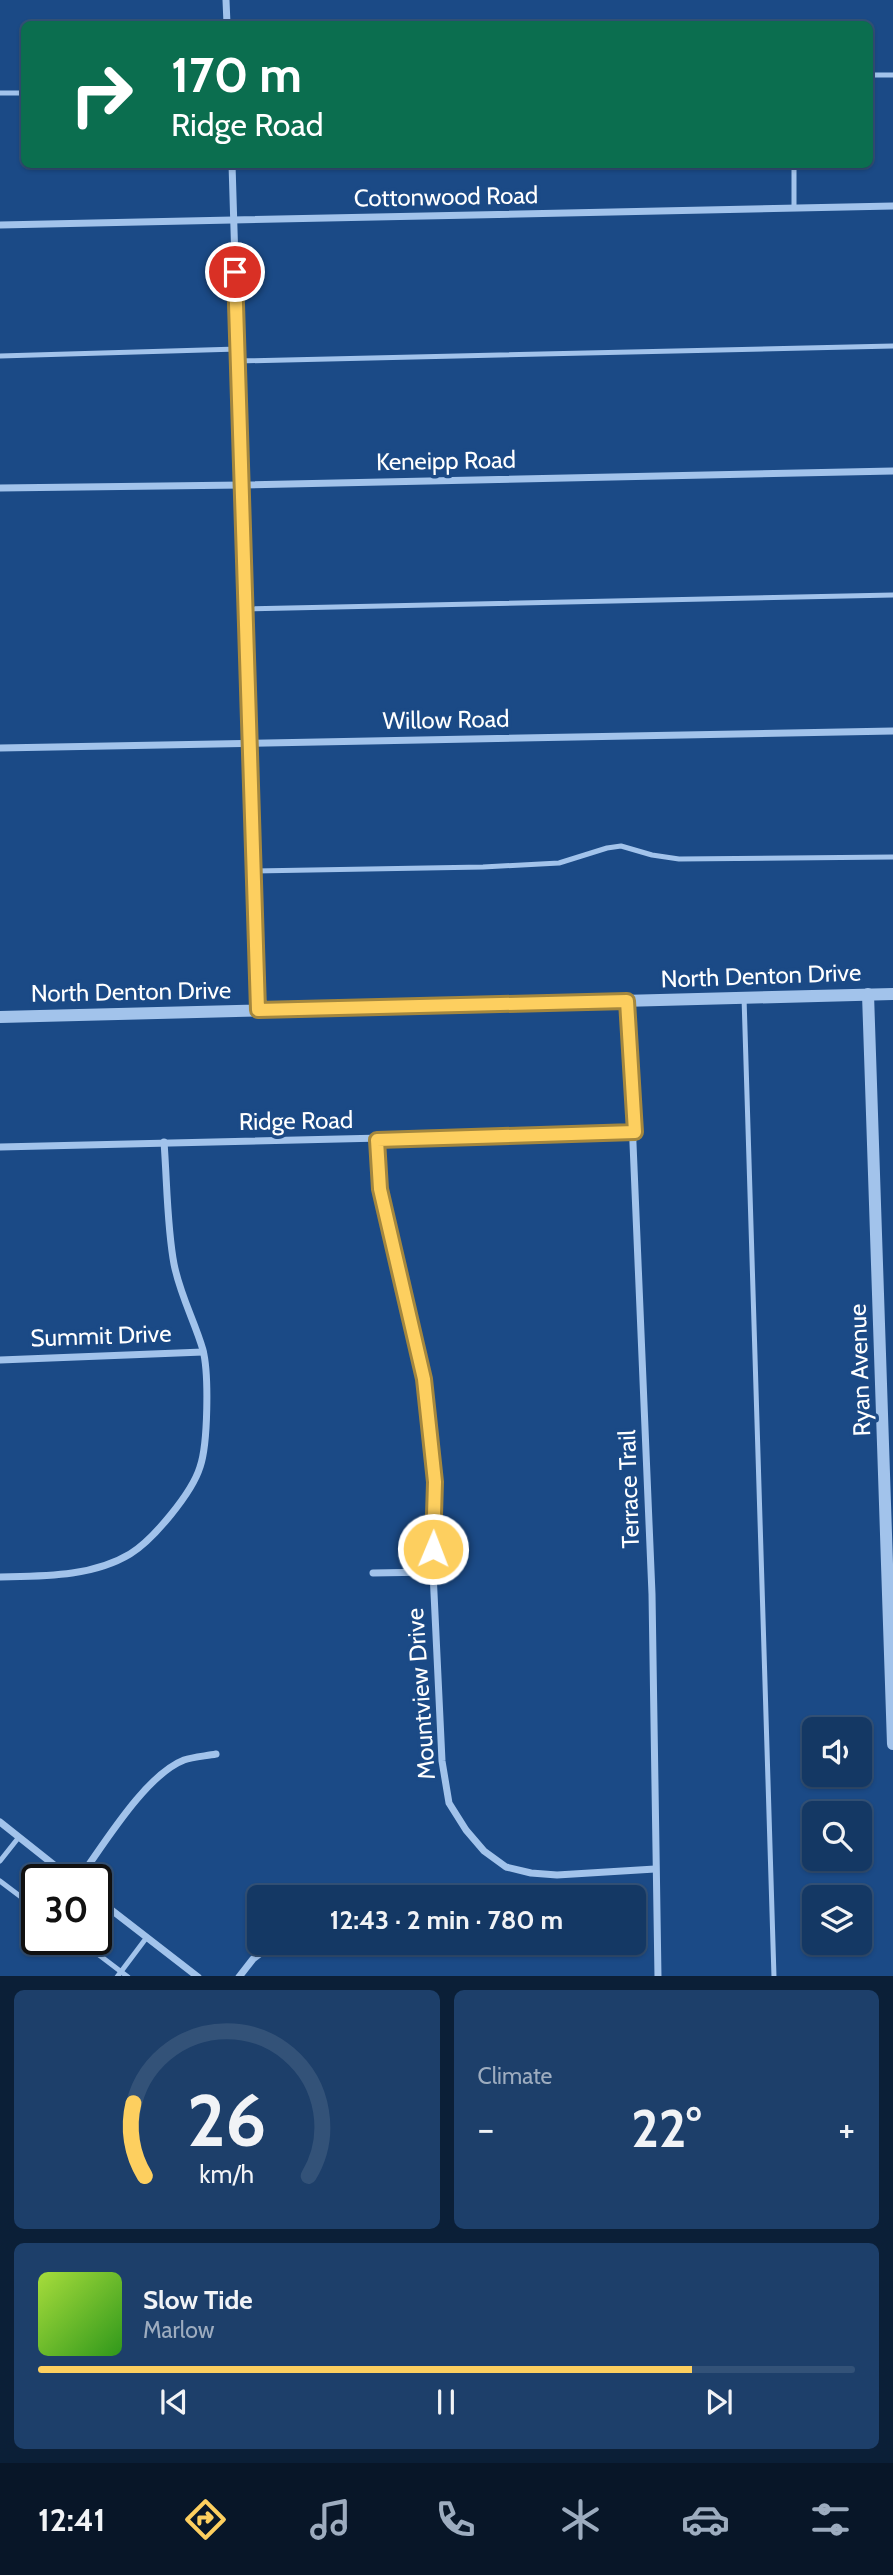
<!DOCTYPE html>
<meta charset="utf-8">
<style>
:root{--surface:#143864;--page:#1d3f6a;--text:#f1f3f6;--muted:#9dacbf;--line:#335278;--accent:#fdcf5f}
body{margin:0;font-family:Cabin,sans-serif;background:var(--page);color:var(--text);height:100vh;display:flex;flex-direction:column;font-size:26px;white-space:nowrap}
*{box-sizing:border-box;margin:0}
p{font-size:23px;color:var(--muted)}
.icon{flex:none;width:38px;height:38px;fill:none;stroke:currentColor;stroke-width:2;stroke-linecap:round;stroke-linejoin:round}
.map{position:relative;height:1976px;overflow:hidden}
.details{display:flex;flex-direction:column;gap:14px;padding:14px;background:#0b1f37;flex:1}
.details>*{flex:none}
.top-card{position:absolute;left:21px;top:21px;width:852px;height:147px;border-radius:10px;box-shadow:0 2px 5px #0004,0 0 0 2px var(--line);background:#0b6e4f;color:#fff;overflow:hidden}
.tools{position:absolute;left:802px;top:1717px;display:grid;gap:14px}
.tools a{display:grid;place-items:center;width:70px;height:70px;border-radius:10px;background:var(--surface);box-shadow:0 2px 5px #0004,0 0 0 2px var(--line);font-size:35px}
.speed{position:absolute;left:21px;top:1864px;display:flex;gap:14px;font-size:35px;font-weight:700;text-align:center}
.speed>*{display:grid;place-content:center;width:91px;height:91px;border-radius:50%;background:var(--surface);box-shadow:0 2px 5px #0004,0 0 0 2px var(--line);line-height:1}
.speed .limit{border:4px solid #111;border-radius:10px;background:#fff;color:#111}
.pin{position:absolute;display:grid;place-items:center;width:60px;height:60px;color:#fff;margin:-30px;border:4px solid #fff;border-radius:50%;box-shadow:0 2px 7px #0007}
.me{position:absolute;width:77px;margin:-38px;rotate:1deg;stroke-linejoin:round;filter:drop-shadow(0 0 5px #0008)}
.turn{display:flex;align-items:center;gap:24px;height:147px;padding:0 35px;font-size:32px}
.turn .icon{width:91px;height:91px;stroke-width:2.5}
.turn b{display:block;font-size:49px;line-height:60px}
.big{font-size:52px;font-weight:800;line-height:1.1}
.details .card{flex:1;display:flex;flex-direction:column;justify-content:center;gap:10px;min-width:0;padding:0 24px;border-radius:10px;background:var(--page)}
.details .dial{align-items:center;gap:0}
.dial svg{height:182px;overflow:visible;fill:none;stroke:var(--line);stroke-width:7;stroke-linecap:round;text-anchor:middle}
.dial text{fill:var(--text);stroke:none}
.song{display:flex;align-items:center;gap:21px}
.cover{width:84px;height:84px;border-radius:10px;background:linear-gradient(135deg,hsl(80 70% 55%),hsl(110 70% 35%))}
.played{height:7px;border-radius:4px;background:linear-gradient(90deg,var(--accent) 80%,var(--line) 80%)}
.keys{display:flex;justify-content:space-around;direction:ltr}
.heat{display:flex;justify-content:space-between;align-items:center;font-size:38px;direction:ltr}
.details .tiles{flex:1;display:grid;gap:14px;grid-template-columns:1fr 1fr}
.card:last-child{grid-column:span 2}
.trip{position:absolute;left:247px;top:1885px;width:399px;height:70px;border-radius:10px;background:var(--surface);box-shadow:0 2px 5px #0004,0 0 0 2px var(--line);font-weight:800;line-height:70px;text-align:center}
.dock{display:flex;height:112px;justify-content:space-around;align-items:center;background:#081628;color:var(--muted)}
.dock .icon{width:49px;height:49px}
.dock .on{color:var(--accent)}
.dock b{font-size:32px;color:var(--text)}
.map>svg:first-child{display:block}
.lines{fill:none;stroke-linecap:round;stroke-linejoin:round}
.service{stroke:#a2c3eb;stroke-width:5}
.minor{stroke:#a2c3eb;stroke-width:7}
.tertiary{stroke:#a2c3eb;stroke-width:12}
.route-casing{stroke:#a4873e;stroke-width:18}
.route{stroke:#fdcf5f;stroke-width:12}
.labels{text-anchor:middle;stroke-width:7;stroke-linejoin:round;paint-order:stroke}
.street-label{font-size:24px;fill:#fff;stroke:#1b4a86}
</style>
<div class="map">
<svg width="893" height="1977" viewBox="0 0 893 1977">
<rect width="100%" height="100%" fill="#1b4a86"/>
<g class="lines">
<g class="service">
<polyline points="870,75 893,75"/>
<polyline points="0,93 24,93"/>
<polyline points="794,164 794,208"/>
<polyline points="0,356 238,349"/>
<polyline points="238,361 893,346"/>
<polyline points="246,609 893,595"/>
<polyline points="254,871 483,867 559,863 607,848 621,846 652,855 679,859 893,857"/>
<polyline points="744,997 774,1977"/>
<polyline points="0,1861 19,1837"/>
<polyline points="0,1881 37,1909"/>
<polyline points="78,1939 128,1977"/>
<polyline points="117,1977 147,1937"/>
</g>
<g class="minor">
<polyline points="226,0 227,24"/>
<polyline points="232,164 258,1010"/>
<polyline points="0,225 893,206"/>
<polyline points="0,488 242,485 893,471"/>
<polyline points="0,748 893,731"/>
<polyline points="627,1001 652,1594 658,1977"/>
<polyline points="377,1140 380,1189 424,1379 431,1433 435,1482 433,1572 442,1761 449,1803 466,1830 484,1851 506,1867 531,1873 557,1875 655,1869"/>
<polyline points="0,1147 635,1132"/>
<polyline points="0,1360 203,1352"/>
<polyline points="373,1573 433,1572"/>
<path d="M0,1577C43,1576 92,1577 130,1554C153,1540 192,1493 200,1467C208,1444 209,1374 203,1350C195,1322 180,1295 174,1264C167,1227 167,1181 164,1142"/>
<polyline points="0,1822 73,1880"/>
<path d="M78,1880C103,1846 145,1775 184,1760C193,1757 206,1756 216,1754"/>
<polyline points="96,1898 198,1977"/>
<polyline points="239,1977 253,1959 274,1943"/>
</g>
<g class="tertiary">
<polyline points="868,994 893,1744"/>
<polyline points="0,1017 893,994"/>
</g>
</g>
<g class="lines">
<defs>
<polyline id="route" points="235,272 258,1010 627,1001 635,1132 377,1140 380,1189 424,1379 435,1482 433,1549"/>
</defs>
<use href="#route" class="route-casing"/>
<use href="#route" class="route"/>
</g>
<g class="labels">
<g class="street-label">
<text transform="translate(446 197) rotate(-1)" y="8">Cottonwood Road</text>
<text transform="translate(446 461) rotate(-1)" y="8">Keneipp Road</text>
<text transform="translate(446 720) rotate(-1)" y="8">Willow Road</text>
<text transform="translate(761 976) rotate(-2)" y="8">North Denton Drive</text>
<text transform="translate(131 992) rotate(-1)" y="8">North Denton Drive</text>
<text transform="translate(296 1121) rotate(-1)" y="8">Ridge Road</text>
<text transform="translate(101 1336) rotate(-2)" y="8">Summit Drive</text>
<text transform="translate(860 1370) rotate(-92)" y="8">Ryan Avenue</text>
<text transform="translate(629 1489) rotate(-92)" y="8">Terrace Trail</text>
<text transform="translate(421 1694) rotate(-94)" y="8">Mountview Drive</text>
</g>
</g>
</svg>
<div class="tools">
<a><svg class="icon" aria-label="sound" viewBox="0 0 24 24"><path d="M4 9h4l5-4v14l-5-4H4zM17 9q2 3 0 6"/></svg></a>
<a><svg class="icon" aria-label="search" viewBox="0 0 24 24"><circle cx="10" cy="10" r="6"/><path d="M15 15l6 6"/></svg></a>
<a><svg class="icon" aria-label="layers" viewBox="0 0 24 24"><path d="M12 4l9 5-9 5-9-5zM3 14l9 5 9-5"/></svg></a>
</div>
<div class="speed"><div class="limit">30</div></div>
<div class="pin" style="left:235px;top:272px;background:#d93025"><svg class="icon" aria-label="arrive" viewBox="0 0 24 24"><path d="M6 21V4h12l-3 4 3 4H6"/></svg></div>
<svg class="me" style="left:433px;top:1549px" viewBox="-20 -20 40 40"><circle r="17" fill="#fdcf5f" stroke="#fff" stroke-width="3"/><path d="M0-11L8 9 0 5-8 9z" fill="#fff"/></svg>
<div class="trip">12:43 · 2 min · 780 m</div>
<div class="top-card">
<div class="turn"><svg class="icon" aria-label="right" viewBox="0 0 24 24"><path d="M7 20v-9h11M14 6l5 5-5 5"/></svg><div><b>170 m</b>Ridge Road</div></div>
</div>
</div>
<section class="details">
<div class="tiles">
<div class="card dial"><svg viewBox="0 0 100 80">
<path d="M14 69A42 42 0 1 1 86 69"/>
<path d="M14 69A42 42 0 0 1 9 37" stroke="#fdcf5f"/>
<text x="50" y="56" font-size="32" font-weight="700">26</text>
<text x="50" y="72" font-size="11">km/h</text>
</svg></div>
<div class="card"><p>Climate</p>
<div class="heat"><a>−</a><b class="big">22°</b><a>+</a></div>
</div>
<div class="card">
<div class="song"><i class="cover"></i><div><b>Slow Tide</b><p>Marlow</p></div></div>
<div class="played"></div>
<div class="keys"><svg class="icon" aria-label="previous" viewBox="0 0 24 24"><path d="M18 5L8 12l10 7zM5 5v14"/></svg><svg class="icon" aria-label="pause" viewBox="0 0 24 24"><path d="M8 5v14M16 5v14"/></svg><svg class="icon" aria-label="next" viewBox="0 0 24 24"><path d="M6 5l10 7-10 7zM19 5v14"/></svg></div>
</div>
</div>
</section>
<nav class="dock">
<b>12:41</b>
<svg class="icon on" aria-label="directions" viewBox="0 0 24 24"><path d="M12 3l9 9-9 9-9-9zM9 14v-3h6M13 9l2 2-2 2"/></svg>
<svg class="icon" aria-label="music" viewBox="0 0 24 24"><path d="M9 18V5l10-2v13"/><circle cx="6" cy="18" r="3"/><circle cx="16" cy="16" r="3"/></svg>
<svg class="icon" aria-label="phone" viewBox="0 0 24 24"><path d="M5 4h4l2 5-3 2q2 4 5 5l2-3 5 2v4C11 20 4 13 5 4z"/></svg>
<svg class="icon" aria-label="climate" viewBox="0 0 24 24"><path d="M12 3v18M4 7l16 10M4 17L20 7"/></svg>
<svg class="icon" aria-label="car" viewBox="0 0 24 24"><path d="M5 17H2v-5l4-1 3-4h7l3 4 3 1v5h-3M9 17h6M6 11h13"/><circle cx="7" cy="17" r="2"/><circle cx="17" cy="17" r="2"/></svg>
<svg class="icon" aria-label="filters" viewBox="0 0 24 24"><path d="M4 7h16M4 17h16"/><circle cx="9" cy="7" r="2"/><circle cx="15" cy="17" r="2"/></svg>
</nav>
